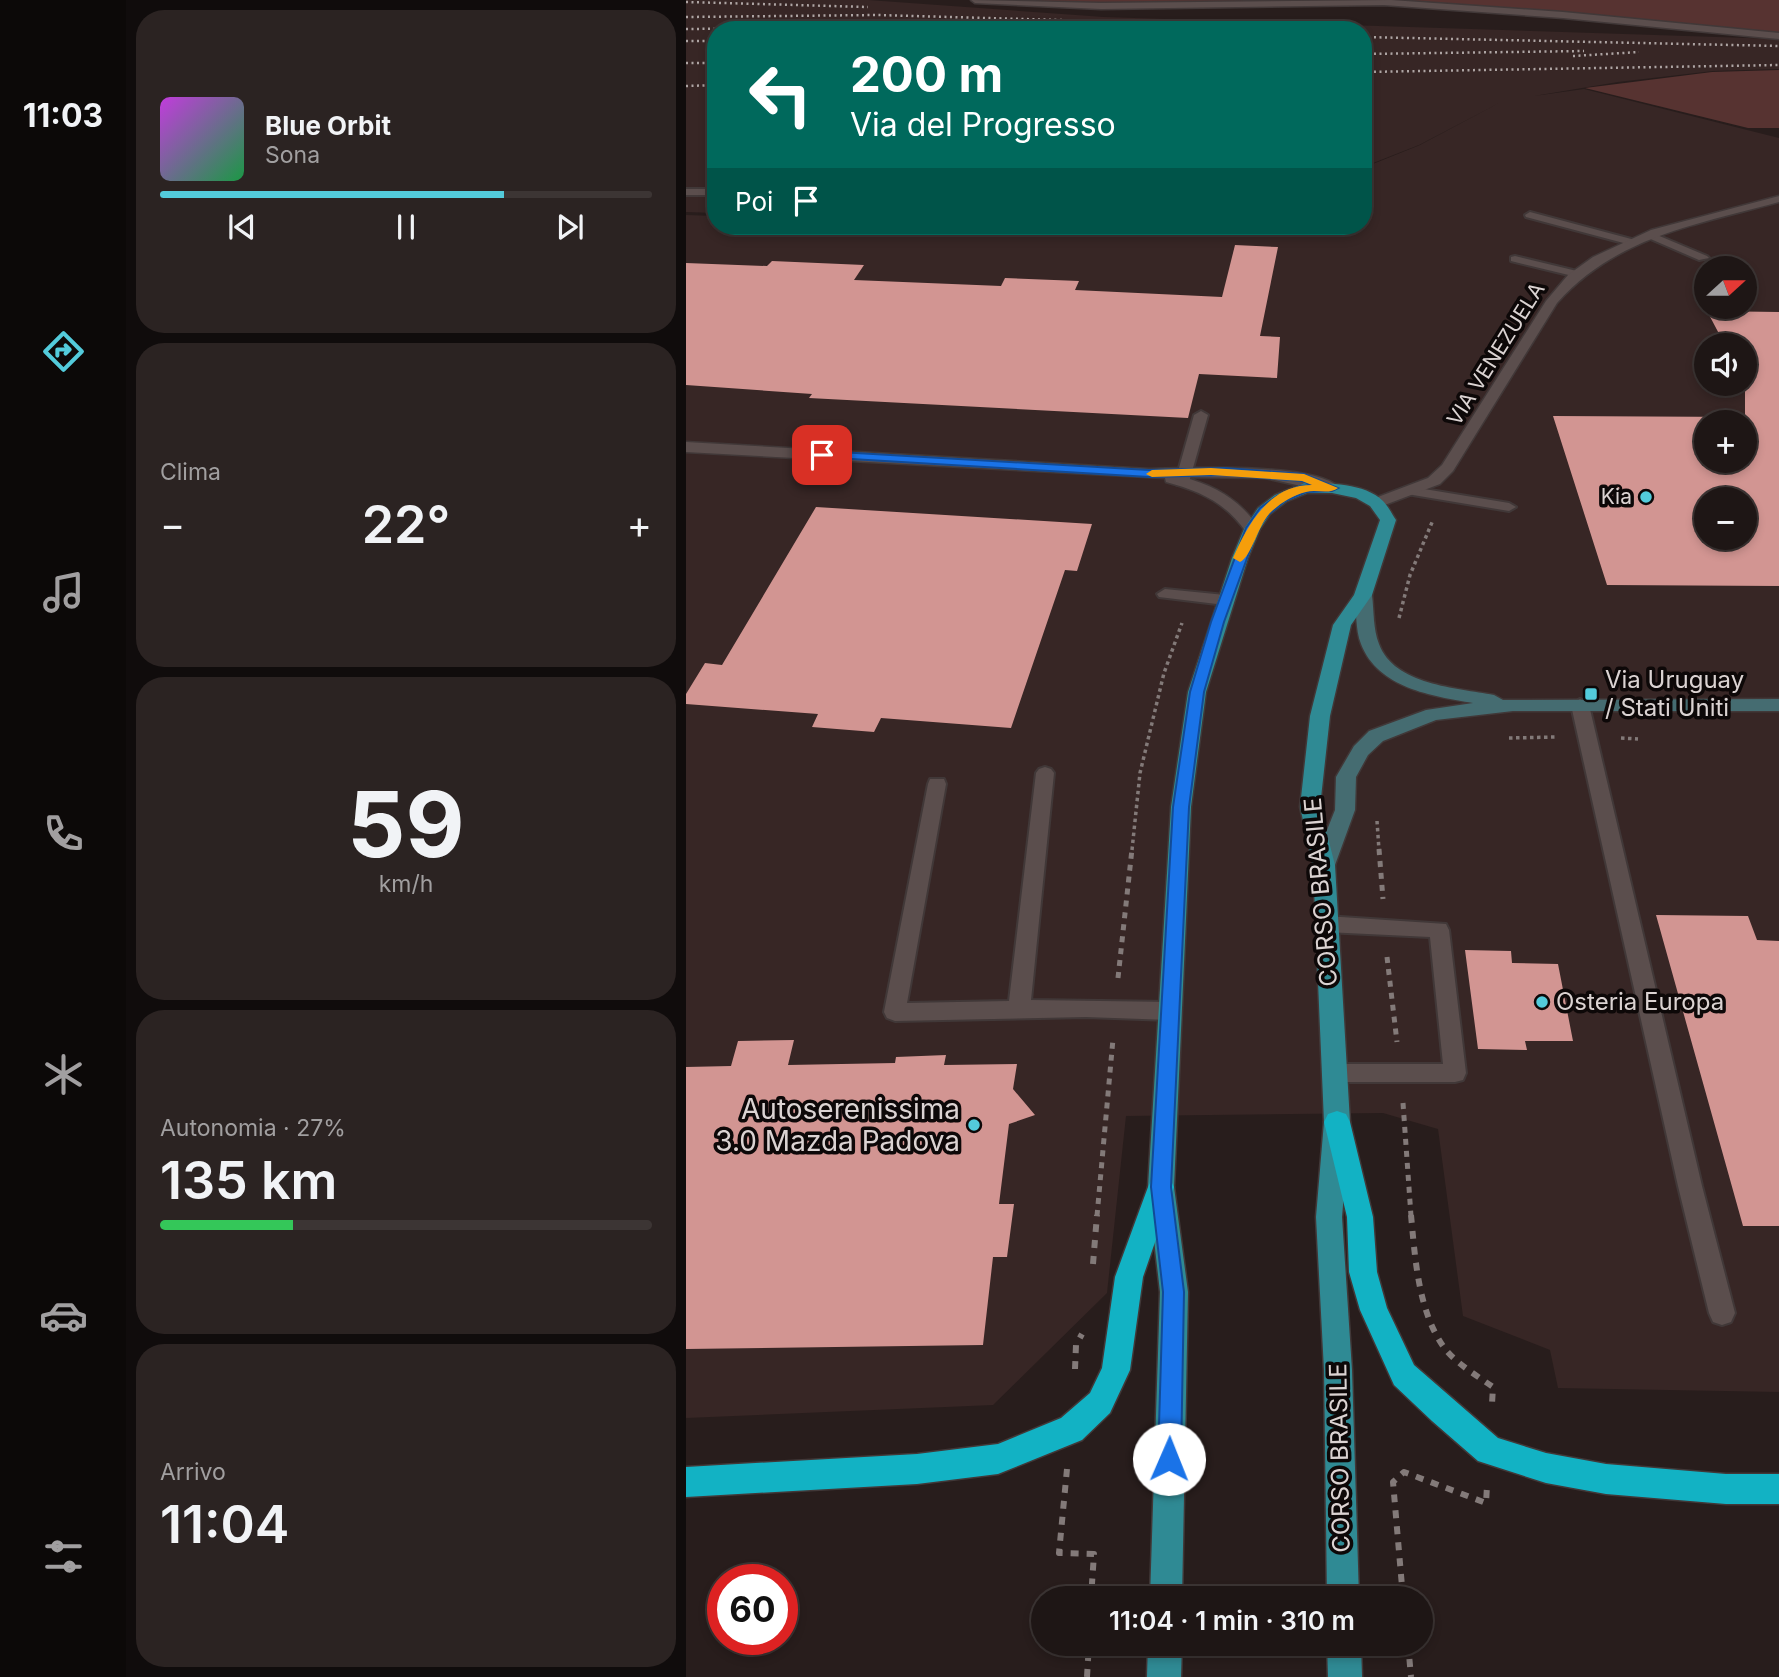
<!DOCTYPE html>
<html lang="it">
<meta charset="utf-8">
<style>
:root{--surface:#1e1615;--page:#2b2322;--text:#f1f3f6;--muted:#a19fa0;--line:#3c3534;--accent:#53cbdb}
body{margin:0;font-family:Inter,sans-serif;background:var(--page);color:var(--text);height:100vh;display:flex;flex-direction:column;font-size:26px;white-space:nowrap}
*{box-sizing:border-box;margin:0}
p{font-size:23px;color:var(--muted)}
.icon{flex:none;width:38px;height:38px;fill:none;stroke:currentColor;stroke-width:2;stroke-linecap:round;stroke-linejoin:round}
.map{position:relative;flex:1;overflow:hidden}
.details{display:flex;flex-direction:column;gap:10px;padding:10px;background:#100c0c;width:560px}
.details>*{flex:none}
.hud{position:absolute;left:21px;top:21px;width:665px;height:214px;border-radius:28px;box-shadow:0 4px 10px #0003,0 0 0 2px var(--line);background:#00695c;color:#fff;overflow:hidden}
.needle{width:46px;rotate:69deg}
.tools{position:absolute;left:1008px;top:256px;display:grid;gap:14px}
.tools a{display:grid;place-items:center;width:63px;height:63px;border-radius:50%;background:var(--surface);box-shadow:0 4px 10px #0003,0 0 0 2px var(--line);font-size:35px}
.speed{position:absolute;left:21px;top:1564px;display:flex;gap:14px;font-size:35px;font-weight:700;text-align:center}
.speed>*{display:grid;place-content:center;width:91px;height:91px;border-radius:50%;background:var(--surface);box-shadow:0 4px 10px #0003,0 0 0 2px var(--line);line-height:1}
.speed .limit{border:10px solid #d22;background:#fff;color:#111}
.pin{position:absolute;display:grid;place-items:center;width:60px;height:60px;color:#fff;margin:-30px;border-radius:14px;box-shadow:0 4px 10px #0006}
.me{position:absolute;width:77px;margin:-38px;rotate:1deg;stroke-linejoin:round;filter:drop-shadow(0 0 5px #0008)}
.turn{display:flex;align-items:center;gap:24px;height:147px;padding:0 28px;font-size:32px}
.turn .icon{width:91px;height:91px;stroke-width:2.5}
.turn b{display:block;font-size:49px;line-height:60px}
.then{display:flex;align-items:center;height:66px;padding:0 28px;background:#0003;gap:14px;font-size:26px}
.big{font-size:52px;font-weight:600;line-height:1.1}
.details .widget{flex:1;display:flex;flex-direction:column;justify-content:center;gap:10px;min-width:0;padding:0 24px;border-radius:28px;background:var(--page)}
.details .dial{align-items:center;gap:0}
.dial b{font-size:91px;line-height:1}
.song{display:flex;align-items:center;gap:21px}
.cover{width:84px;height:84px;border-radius:10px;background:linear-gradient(135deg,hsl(290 70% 55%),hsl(140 70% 35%))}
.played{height:7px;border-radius:4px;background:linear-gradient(90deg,var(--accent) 70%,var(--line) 70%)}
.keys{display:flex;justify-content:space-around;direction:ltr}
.heat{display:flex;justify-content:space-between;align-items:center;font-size:38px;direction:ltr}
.charge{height:10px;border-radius:5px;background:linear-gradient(90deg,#34c759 27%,var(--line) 0)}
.trip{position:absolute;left:345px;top:1586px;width:402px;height:70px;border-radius:35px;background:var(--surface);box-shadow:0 4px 10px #0003,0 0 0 2px var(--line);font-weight:600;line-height:70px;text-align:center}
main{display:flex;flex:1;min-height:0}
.tab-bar{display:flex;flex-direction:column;width:126px;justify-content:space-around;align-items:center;background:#0c0908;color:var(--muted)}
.tab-bar .icon{width:49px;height:49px}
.tab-bar .selected{color:var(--accent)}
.tab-bar b{font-size:32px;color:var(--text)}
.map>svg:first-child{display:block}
.built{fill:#372625;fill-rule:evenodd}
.green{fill:#573331}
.building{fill:#d29592;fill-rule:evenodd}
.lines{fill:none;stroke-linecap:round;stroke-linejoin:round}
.lane-casing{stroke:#413838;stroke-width:4}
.street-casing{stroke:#413838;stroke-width:3}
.secondary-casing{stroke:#413838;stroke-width:3}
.primary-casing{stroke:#413838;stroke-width:3}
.highway-casing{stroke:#413838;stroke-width:3}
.path-far2{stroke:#837a79;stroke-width:3.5;stroke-dasharray:3.5 3.5;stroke-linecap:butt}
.path-far1{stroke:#837a79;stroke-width:5;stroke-dasharray:6 6;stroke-linecap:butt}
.path{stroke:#837a79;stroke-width:6;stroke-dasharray:8 8;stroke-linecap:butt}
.lane{fill:#5b4e4d;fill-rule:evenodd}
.street{fill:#5b4e4d;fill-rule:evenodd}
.secondary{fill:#456c71;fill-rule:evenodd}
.primary{fill:#2f8a94;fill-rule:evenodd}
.highway{fill:#12b2c4;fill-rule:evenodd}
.rail{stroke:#aea5a4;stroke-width:2.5;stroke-dasharray:2 3.5;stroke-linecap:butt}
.route{fill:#1a73e8;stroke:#114b97;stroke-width:2}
.slow{fill:#f59e0b}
.poi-dot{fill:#53cbdb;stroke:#0d0808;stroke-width:2.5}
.labels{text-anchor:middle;stroke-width:7;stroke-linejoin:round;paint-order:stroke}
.far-street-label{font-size:21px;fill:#dbd3d2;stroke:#0d0808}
.far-poi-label{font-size:21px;fill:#dbd3d2;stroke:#0d0808;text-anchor:end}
.poi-label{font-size:24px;fill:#dbd3d2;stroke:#0d0808;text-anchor:start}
.street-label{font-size:24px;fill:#dbd3d2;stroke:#0d0808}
.near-poi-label{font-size:28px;fill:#dbd3d2;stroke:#0d0808;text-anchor:end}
</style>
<main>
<nav class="tab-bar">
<b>11:03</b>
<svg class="icon selected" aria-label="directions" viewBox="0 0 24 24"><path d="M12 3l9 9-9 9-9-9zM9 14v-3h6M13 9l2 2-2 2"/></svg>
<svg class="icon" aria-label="music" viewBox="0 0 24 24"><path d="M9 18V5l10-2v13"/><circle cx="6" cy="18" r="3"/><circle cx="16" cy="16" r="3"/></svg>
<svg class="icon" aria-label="phone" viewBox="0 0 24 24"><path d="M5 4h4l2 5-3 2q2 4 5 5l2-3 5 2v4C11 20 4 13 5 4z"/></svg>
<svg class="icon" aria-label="climate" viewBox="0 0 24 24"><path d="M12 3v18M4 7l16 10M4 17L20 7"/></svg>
<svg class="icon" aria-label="car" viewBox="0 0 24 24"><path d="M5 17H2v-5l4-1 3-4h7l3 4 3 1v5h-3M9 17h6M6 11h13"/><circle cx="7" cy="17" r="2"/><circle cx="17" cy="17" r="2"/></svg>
<svg class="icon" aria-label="filters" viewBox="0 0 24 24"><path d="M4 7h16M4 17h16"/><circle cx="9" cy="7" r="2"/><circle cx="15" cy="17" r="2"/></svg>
</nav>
<section class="details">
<div class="widget">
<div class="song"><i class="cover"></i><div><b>Blue Orbit</b><p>Sona</p></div></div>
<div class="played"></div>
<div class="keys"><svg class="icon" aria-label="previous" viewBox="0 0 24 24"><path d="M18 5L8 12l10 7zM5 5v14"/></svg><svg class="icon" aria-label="pause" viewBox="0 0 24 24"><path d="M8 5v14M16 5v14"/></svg><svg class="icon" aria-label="next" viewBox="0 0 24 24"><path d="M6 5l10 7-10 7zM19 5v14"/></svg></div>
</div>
<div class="widget"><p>Clima</p>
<div class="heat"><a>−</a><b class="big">22°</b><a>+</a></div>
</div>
<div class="widget dial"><b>59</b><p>km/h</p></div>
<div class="widget"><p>Autonomia · 27%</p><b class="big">135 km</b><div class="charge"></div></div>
<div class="widget"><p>Arrivo</p><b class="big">11:04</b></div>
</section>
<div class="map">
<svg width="1093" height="1677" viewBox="0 0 1093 1677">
<rect width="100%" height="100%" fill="#281d1c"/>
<path class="built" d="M0,0H182L418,17L1093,39V69L1027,71L932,82L848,96L898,89L1093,138V1392L872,1388L864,1350L777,1316L752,1129L697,1113L440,1116L421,1293L307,1405L0,1418V215L30,216V226H292L490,233L498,226H677V168L734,145L815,102L733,145L677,167V30H30V213L0,212ZM1020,268H1059V306H1020ZM1020,345H1059V383H1020ZM1020,422H1059V460H1020ZM1020,499H1059V537H1020Z"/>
<g class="green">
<polygon points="319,0 605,0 460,4"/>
<polygon points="693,0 1093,0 1093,34 722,1"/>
<polygon points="1093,70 1093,128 1062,128 899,88 1026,72"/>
</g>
<g class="building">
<polygon points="549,245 592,247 574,336 594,337 591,378 513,374 502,418 123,398 126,394 0,385 0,263 81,266 86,261 178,265 168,280 315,286 319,278 393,281 389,290 536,297"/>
<path d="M1021,311L1093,312V586L921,585L867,416L1059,417V345H1039ZM1020,422H1059V460H1020ZM1020,499H1059V537H1020Z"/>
<polygon points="130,507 406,524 391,571 379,570 325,728 195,718 188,732 126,727 132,714 0,704 0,694 19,663 36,665"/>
<polygon points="970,915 1062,916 1071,940 1093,941 1093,1226 1057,1226"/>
<polygon points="779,950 825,951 826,963 872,964 887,1041 839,1041 841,1050 792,1049"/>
<polygon points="108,1040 102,1065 209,1063 210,1057 260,1055 258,1065 331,1064 327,1089 349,1115 323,1124 313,1204 328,1204 321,1257 307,1257 297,1345 0,1349 0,1067 45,1066 52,1041"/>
</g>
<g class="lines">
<defs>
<g id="lane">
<rect x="0" y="189" width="30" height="6"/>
<polygon points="844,212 949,240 951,242 945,245 840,217 839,215"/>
<polygon points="964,232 1021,256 1023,258 1013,260 960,237 959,235"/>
<polygon points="829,256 895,272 897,274 891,277 825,261 825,257"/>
<polygon points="515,411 522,415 503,482 501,485 491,485 489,482 508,415"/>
<polygon points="726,487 823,503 830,507 823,511 721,494 719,491 721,488"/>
<polygon points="479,589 539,595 547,600 539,605 473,597 471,594"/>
<polygon points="894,699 903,705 1016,1186 1049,1313 1045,1322 1036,1325 1027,1322 1023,1313 992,1186 885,705"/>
<polygon points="359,767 365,769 368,773 345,1000 484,1002 492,1005 495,1011 492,1017 484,1020 400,1017 209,1021 201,1018 198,1012 242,784 244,779 258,779 260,784 221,1003 323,1001 350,773 353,769"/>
<polygon points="640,916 760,924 763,930 780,1073 777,1080 769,1082 648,1082 640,1080 637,1073 640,1066 648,1064 757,1064 744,937 640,932 633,930 630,924 633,918"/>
</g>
<g id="street">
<polygon points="285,0 415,3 705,0 877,12 1093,33 1093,39 877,18 698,5 415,9 289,3"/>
<path d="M1093,196V202C1010,225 931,236 871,303L767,471L754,484L696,506H684L682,503L684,500L742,478L756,465L860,301L882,275L907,257L965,230Z"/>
<path d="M0,442L463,469C500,468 629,462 654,488L646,493L579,478L497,477C530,486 554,500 574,529L566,534L560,532C540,503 514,491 480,482L479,478L0,452Z"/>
</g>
<path id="secondary" d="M677,590L686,595C688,611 687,629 693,644C708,685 771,688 808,695L817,700L1093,699V711H827L750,720L697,741L682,755L670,777L669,810L649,865L646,871L638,873L630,871L627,865L649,810L650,777L668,746L683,731L740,710L787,703C746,696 692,688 675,644C669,629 671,611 668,595Z"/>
<g id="primary">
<path d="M619,483C642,483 679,483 697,501C702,506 706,514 710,520L686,595L665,625L644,716L634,807L649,865L664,1122L656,1217L666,1370L673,1598H641L638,1370L630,1217L638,1122L627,865L614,807L624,716L647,625L668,595L694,520L684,506L670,498L646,493H621L601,501L584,514L574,529L562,558L520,692L505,807L488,1187L502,1292L496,1598H464L474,1292L462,1187L485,807L502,692L546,558L558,529L572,508L589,495Z"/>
<polygon points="462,1643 496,1643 495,1677 461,1677"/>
<polygon points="641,1643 675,1643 676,1677 642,1677"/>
</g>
<g id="highway">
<polygon points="651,1111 660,1114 664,1122 687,1217 691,1272 701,1308 728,1365 812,1438 860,1453 920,1464 1040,1474 1093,1474 1093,1504 1040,1504 920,1494 860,1483 792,1461 746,1421 708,1385 674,1310 663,1272 661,1217 638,1122 642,1114"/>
<polygon points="475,1175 484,1179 488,1187 457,1277 444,1370 424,1413 396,1440 312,1474 231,1484 0,1497 0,1467 231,1454 312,1444 375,1418 404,1393 416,1368 429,1277 462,1187 466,1179"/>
</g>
</defs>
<use href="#lane" class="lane-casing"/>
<use href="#street" class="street-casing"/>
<use href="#secondary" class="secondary-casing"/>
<use href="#primary" class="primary-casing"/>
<use href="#highway" class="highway-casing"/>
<g class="path-far2">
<polyline points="713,618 724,575 747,520"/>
<polyline points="823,738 870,737"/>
<polyline points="935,738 952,739"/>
<polyline points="691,821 693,850"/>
<polyline points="446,850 454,773 478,673 496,623"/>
</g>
<g class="path-far1">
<polyline points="693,849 697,899"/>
<polyline points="701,957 711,1042"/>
<polyline points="432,978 446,849"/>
<polyline points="717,1103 725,1216"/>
<polyline points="411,1216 427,1039"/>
</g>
<g class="path">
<path d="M725,1215C729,1257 732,1310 757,1346C769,1363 790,1375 807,1387L806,1404"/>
<polyline points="407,1264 411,1215"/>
<polyline points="389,1369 390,1345 396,1334"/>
<polyline points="381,1469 373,1553 408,1554 405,1598"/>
<polyline points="717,1598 707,1482 718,1472 800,1503 801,1486"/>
<polyline points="722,1643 725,1677"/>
<polyline points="401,1677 403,1643"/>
</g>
<use href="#lane" class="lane"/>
<use href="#street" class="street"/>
<use href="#secondary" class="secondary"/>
<use href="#primary" class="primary"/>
<use href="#highway" class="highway"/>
<g class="rail">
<polyline points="0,2 182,7"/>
<polyline points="0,17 190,15 559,25"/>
<polyline points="0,29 237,27"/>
<polyline points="297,30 329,29"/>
<polyline points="677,37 1093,46"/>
<polyline points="0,41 30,41"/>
<polyline points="677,54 898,51"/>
<polyline points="887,56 953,52"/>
<polyline points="0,63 30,63"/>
<polyline points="677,72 1093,65"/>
<polyline points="0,86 30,85"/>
</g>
</g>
<polygon class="route" points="136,451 463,470 538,468 618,474 652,488 646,491 620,492 599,501 583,514 572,528 538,622 518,692 503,807 485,1187 498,1292 495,1459 491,1467 483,1470 475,1467 472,1459 477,1292 465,1187 487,807 504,692 525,622 560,528 574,508 591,496 614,486 626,485 616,481 538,475 463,477 132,457 131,455"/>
<path class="slow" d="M525,468L618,474L652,488C643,495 631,489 620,492C607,495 595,503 586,511C572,523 566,557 554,562L547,558C562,524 583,485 626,485L616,481L525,475L466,477L460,474L466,470Z"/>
<g class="poi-dot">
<circle cx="960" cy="497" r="7"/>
<rect x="898" y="687" width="14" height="14" rx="3.5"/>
<circle cx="856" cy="1002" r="7"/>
<circle cx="288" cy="1125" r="7"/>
</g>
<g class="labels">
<g class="far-street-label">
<text transform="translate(810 354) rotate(-58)" y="7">VIA VENEZUELA</text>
</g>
<g class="far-poi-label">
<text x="946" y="504">Kia</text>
</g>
<g class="poi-label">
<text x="919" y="688">Via Uruguay<tspan x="919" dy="28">/ Stati Uniti</tspan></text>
<text x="870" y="1010">Osteria Europa</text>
</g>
<g class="street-label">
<text transform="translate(635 892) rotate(-95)" y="8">CORSO BRASILE</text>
<text transform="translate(654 1458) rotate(-91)" y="8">CORSO BRASILE</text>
</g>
<g class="near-poi-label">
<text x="274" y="1119">Autoserenissima<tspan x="274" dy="32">3.0 Mazda Padova</tspan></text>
</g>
</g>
</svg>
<div class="tools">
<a><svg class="needle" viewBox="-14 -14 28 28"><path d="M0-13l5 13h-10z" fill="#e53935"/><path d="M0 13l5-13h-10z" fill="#a19fa0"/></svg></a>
<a><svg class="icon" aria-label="sound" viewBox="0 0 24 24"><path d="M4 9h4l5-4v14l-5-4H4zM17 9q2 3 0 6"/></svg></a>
<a>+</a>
<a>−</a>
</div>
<div class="speed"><div class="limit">60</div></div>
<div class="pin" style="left:136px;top:455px;background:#d93025"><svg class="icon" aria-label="arrive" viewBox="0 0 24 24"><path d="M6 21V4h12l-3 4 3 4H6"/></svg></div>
<svg class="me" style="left:483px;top:1459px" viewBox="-20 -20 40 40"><circle r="19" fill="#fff"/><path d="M0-13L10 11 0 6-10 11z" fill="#1a73e8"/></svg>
<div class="trip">11:04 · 1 min · 310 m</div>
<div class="hud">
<div class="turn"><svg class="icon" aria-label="left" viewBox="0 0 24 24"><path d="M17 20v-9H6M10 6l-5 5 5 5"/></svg><div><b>200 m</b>Via del Progresso</div></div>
<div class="then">Poi<svg class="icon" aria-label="arrive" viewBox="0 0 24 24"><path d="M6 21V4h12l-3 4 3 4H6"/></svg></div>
</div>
</div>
</main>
